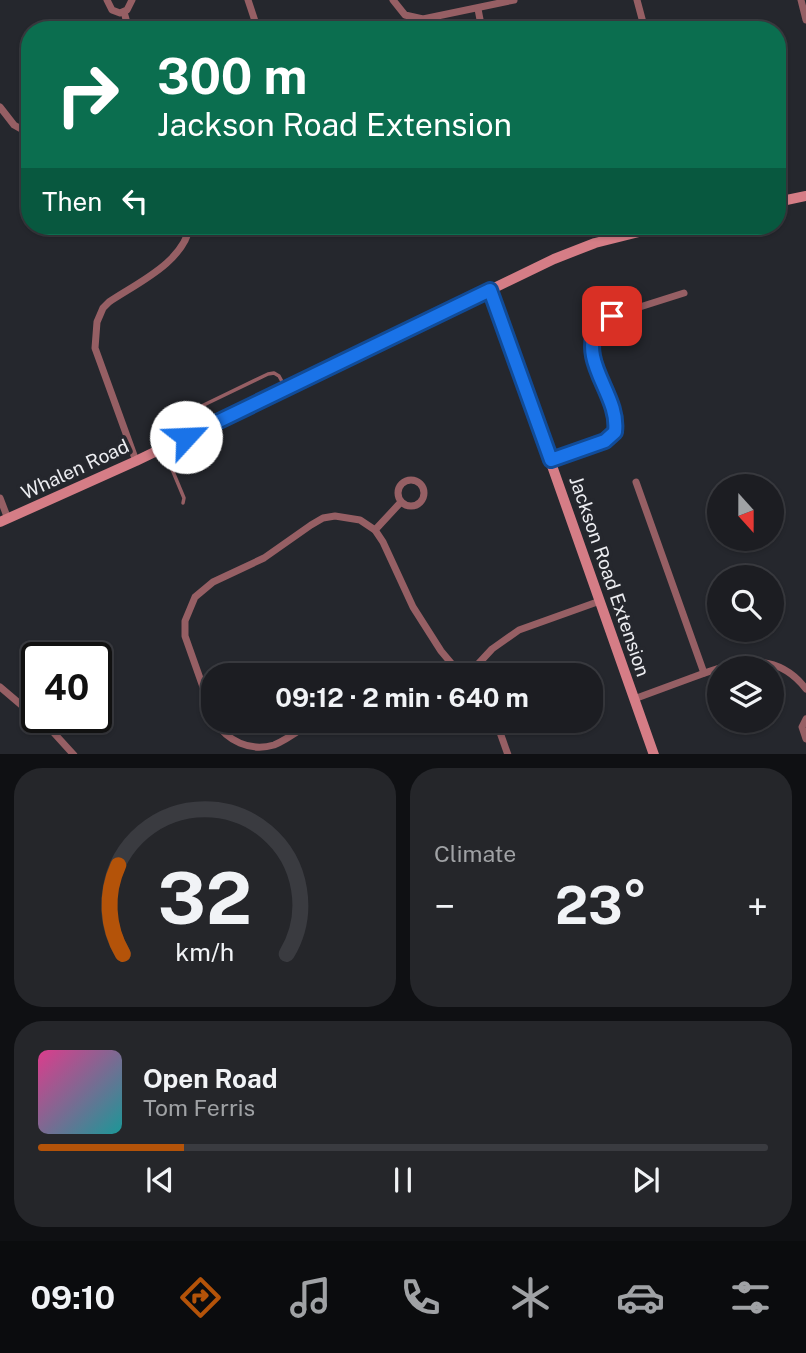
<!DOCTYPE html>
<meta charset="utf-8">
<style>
:root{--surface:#1c1d22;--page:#25262a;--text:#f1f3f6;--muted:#a0a2a5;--line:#3a3b40;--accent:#b45309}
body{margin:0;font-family:"Public Sans",sans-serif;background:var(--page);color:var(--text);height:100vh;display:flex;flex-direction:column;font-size:26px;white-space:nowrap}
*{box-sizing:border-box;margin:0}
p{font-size:23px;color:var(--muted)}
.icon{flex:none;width:38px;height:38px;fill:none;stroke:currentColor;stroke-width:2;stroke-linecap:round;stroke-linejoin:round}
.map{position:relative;height:754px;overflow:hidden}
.side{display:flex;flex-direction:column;gap:14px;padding:14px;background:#0f1013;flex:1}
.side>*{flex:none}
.banner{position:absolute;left:21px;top:21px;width:765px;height:214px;border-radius:28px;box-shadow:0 2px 5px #0004,0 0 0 2px var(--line);background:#0b6e4f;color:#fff;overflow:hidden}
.needle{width:46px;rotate:159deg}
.tools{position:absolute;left:707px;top:474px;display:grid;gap:14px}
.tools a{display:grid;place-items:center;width:77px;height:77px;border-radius:50%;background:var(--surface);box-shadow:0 2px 5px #0004,0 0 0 2px var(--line);font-size:35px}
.speed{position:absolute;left:21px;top:642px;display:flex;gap:14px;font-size:35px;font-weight:700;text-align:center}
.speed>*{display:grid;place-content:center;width:91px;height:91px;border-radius:50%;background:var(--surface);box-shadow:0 2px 5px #0004,0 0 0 2px var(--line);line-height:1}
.speed .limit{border:4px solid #111;border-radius:10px;background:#fff;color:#111}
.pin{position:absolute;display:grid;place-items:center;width:60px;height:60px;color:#fff;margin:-30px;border-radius:14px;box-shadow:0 4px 10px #0006}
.me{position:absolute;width:77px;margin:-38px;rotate:65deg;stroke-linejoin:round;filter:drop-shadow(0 0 5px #0008)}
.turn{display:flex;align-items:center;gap:24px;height:147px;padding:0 21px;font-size:32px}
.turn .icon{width:91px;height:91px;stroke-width:2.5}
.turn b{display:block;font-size:49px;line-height:60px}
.then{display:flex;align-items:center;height:66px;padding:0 21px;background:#0003;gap:14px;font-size:26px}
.big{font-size:52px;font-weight:700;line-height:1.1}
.side .card{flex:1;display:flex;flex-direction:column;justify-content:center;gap:10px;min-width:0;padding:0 24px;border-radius:28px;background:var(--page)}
.side .dial{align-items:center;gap:0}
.dial svg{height:182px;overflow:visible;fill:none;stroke:var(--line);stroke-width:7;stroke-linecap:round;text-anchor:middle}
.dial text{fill:var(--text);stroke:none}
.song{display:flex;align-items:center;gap:21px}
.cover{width:84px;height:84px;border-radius:10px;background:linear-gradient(135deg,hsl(330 70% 55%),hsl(180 70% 35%))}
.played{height:7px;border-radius:4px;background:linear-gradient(90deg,var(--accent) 20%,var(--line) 20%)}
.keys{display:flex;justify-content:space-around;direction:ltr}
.heat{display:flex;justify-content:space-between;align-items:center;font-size:38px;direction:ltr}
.side .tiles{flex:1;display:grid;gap:14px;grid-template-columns:1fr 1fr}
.card:last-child{grid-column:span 2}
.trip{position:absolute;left:201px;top:663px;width:402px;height:70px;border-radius:28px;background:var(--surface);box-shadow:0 2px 5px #0004,0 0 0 2px var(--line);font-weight:700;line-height:70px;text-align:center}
.dock{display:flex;height:112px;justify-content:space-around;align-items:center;background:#0b0c0e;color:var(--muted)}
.dock .icon{width:49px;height:49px}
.dock .on{color:var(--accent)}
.dock b{font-size:32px;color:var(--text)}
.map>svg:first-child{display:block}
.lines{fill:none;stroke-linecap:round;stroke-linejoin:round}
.lane{stroke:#965f64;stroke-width:3.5}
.street{stroke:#965f64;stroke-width:7}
.secondary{stroke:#d57d86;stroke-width:10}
.route-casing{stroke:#114b97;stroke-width:18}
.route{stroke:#1a73e8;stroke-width:12}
.labels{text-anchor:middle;stroke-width:7;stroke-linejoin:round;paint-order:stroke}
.street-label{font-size:19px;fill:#ecedf1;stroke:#25272d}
</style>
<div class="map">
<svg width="806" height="755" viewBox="0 0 806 755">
<rect width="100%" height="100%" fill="#25272d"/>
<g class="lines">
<g class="lane">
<polyline points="185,434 181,421 183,415 268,374 274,373 279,376 285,387"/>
<polyline points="164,450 184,498 183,503"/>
</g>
<g class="street">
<polyline points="107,0 112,10 120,13 127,10 132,0"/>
<polyline points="248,0 258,30"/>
<polyline points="393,0 405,15 423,19 514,0"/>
<polyline points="637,0 645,30"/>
<polyline points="801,0 806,20"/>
<polyline points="478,9 482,30"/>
<polyline points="124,12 129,30"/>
<polyline points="0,107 14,125 30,134"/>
<path d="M551,460L605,441L615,432C619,399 566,343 605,318L684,293"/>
<path d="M136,461L95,348L97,322L103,308L109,302C137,283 183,263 190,226"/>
<circle cx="411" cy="493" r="13"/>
<polyline points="636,482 704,673"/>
<polyline points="0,498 8,519"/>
<polyline points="375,530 401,502"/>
<polyline points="467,676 492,649 519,630 600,601"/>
<polyline points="0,687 53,732 74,755"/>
<path d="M634,699C653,692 672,685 691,678C732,663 774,647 806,689"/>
<polyline points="214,718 185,636 185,621 195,597 213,582 264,558 311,525 323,518 335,516 360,520 375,530 383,542 413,607 441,651 462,676"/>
<polyline points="806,719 802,727 806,739"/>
<path d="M215,721C227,741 250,752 274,745C287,740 301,729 313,721"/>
<polyline points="319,721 328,725 337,721"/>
<polyline points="496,721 508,755"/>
</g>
<g class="secondary">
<polyline points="777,202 806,196"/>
<polyline points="490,290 654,755"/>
<polyline points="0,522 136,461 554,259 595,243 663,226"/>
</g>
</g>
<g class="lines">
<defs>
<path id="route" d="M186,437L490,290L551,460L605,441L615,432C620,395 578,363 597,326L612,316"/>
</defs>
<use href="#route" class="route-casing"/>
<use href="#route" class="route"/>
</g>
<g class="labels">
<g class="street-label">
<text transform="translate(75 469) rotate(-25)" y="7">Whalen Road</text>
<text transform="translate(610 576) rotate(71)" y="7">Jackson Road Extension</text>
</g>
</g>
</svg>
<div class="tools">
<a><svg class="needle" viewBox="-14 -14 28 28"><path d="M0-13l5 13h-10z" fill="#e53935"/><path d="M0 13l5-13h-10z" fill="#a0a2a5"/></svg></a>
<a><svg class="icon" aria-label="search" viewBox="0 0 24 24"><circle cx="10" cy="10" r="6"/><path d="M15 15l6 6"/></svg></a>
<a><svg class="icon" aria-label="layers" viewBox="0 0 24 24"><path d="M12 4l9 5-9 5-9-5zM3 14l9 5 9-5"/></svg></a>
</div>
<div class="speed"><div class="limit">40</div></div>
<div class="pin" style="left:612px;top:316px;background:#d93025"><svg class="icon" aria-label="arrive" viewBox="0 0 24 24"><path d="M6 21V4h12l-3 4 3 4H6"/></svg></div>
<svg class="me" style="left:186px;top:437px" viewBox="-20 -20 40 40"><circle r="19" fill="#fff"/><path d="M0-13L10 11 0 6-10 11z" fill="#1a73e8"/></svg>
<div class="trip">09:12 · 2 min · 640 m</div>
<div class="banner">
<div class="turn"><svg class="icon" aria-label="right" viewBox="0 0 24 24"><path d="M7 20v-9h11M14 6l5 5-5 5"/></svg><div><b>300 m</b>Jackson Road Extension</div></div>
<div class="then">Then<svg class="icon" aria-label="left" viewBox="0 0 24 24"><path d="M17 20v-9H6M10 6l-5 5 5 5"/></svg></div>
</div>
</div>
<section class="side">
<div class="tiles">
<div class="card dial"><svg viewBox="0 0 100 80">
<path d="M14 69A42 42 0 1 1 86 69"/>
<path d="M14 69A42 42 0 0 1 12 30" stroke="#b45309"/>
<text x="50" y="56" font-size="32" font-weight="700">32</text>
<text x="50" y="72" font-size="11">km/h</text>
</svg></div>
<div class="card"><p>Climate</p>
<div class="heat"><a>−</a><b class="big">23°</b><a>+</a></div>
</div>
<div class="card">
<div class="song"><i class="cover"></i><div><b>Open Road</b><p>Tom Ferris</p></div></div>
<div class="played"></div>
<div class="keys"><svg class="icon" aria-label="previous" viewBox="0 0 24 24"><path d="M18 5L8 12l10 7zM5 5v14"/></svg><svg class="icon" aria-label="pause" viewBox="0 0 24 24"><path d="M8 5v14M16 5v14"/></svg><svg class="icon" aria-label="next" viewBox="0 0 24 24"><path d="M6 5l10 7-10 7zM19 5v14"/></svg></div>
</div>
</div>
</section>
<nav class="dock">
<b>09:10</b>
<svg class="icon on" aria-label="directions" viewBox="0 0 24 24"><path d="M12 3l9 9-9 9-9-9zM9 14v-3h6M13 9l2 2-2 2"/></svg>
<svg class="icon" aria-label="music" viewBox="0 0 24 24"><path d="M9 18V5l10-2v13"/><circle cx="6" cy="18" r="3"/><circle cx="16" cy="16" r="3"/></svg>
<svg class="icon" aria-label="phone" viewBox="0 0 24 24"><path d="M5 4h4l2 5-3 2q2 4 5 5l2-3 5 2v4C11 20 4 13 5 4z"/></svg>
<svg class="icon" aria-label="climate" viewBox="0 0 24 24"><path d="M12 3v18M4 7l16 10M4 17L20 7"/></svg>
<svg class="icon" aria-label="car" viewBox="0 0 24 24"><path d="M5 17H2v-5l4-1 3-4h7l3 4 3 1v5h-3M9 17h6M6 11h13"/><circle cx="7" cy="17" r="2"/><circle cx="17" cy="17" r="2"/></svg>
<svg class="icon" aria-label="filters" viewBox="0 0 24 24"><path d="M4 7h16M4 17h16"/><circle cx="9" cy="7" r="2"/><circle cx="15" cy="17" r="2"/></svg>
</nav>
